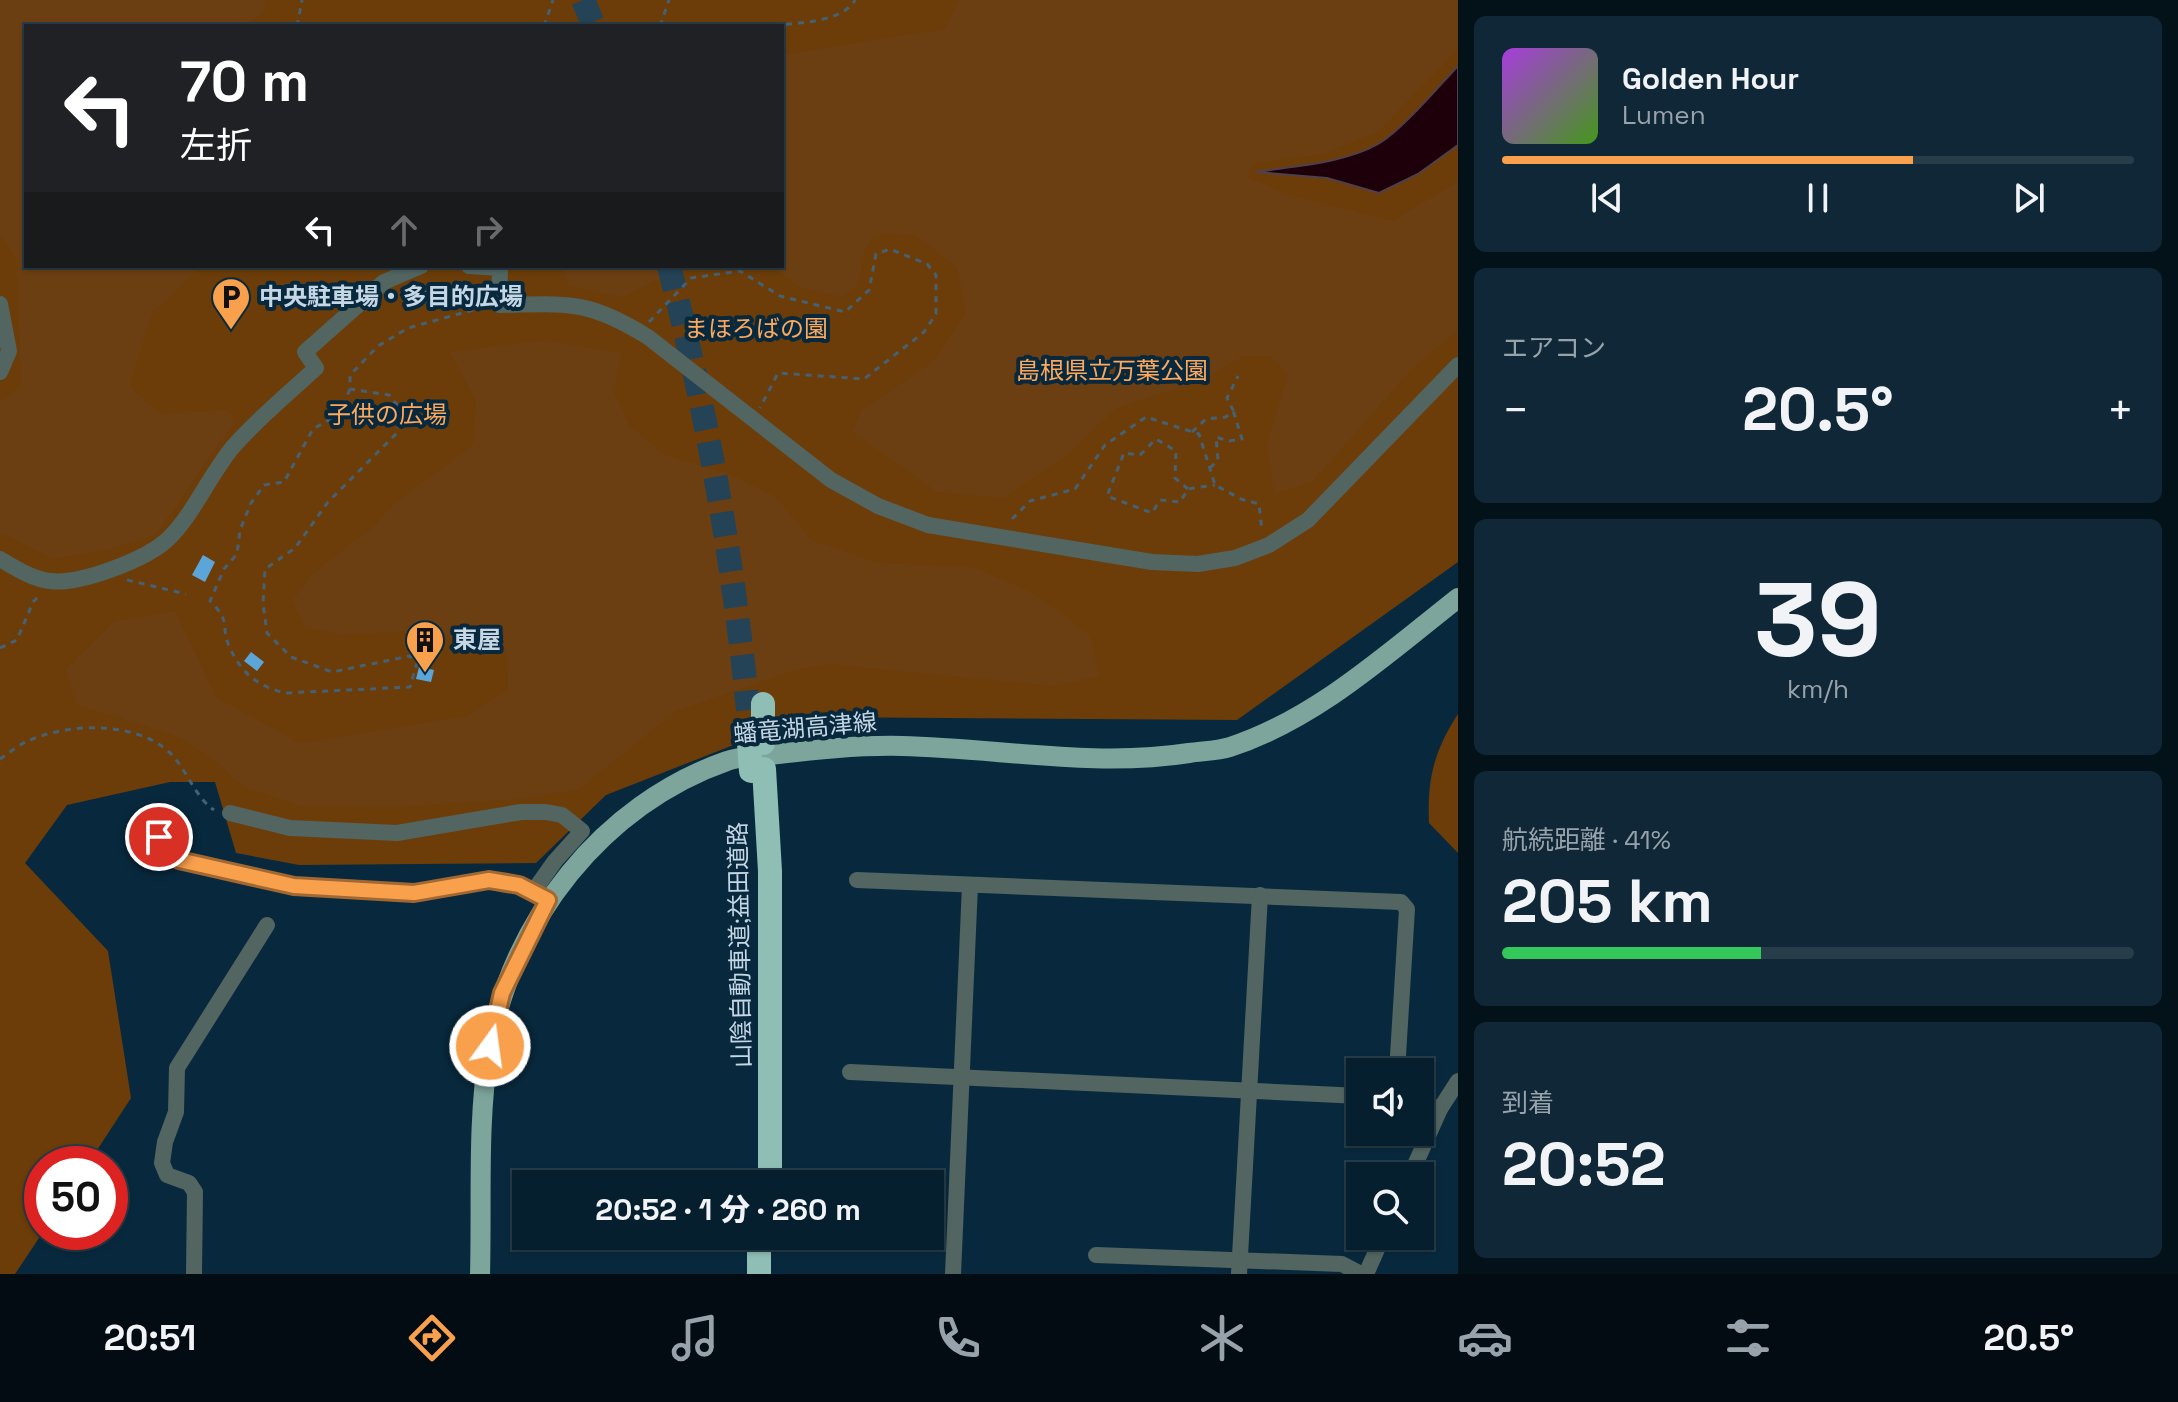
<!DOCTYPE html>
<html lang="ja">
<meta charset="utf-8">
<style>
:root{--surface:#061f2e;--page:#0f2736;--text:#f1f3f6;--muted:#98a2aa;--line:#273d4a;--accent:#f9a04d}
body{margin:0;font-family:"Space Grotesk","Noto Sans JP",sans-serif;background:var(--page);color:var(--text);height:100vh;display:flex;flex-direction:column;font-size:30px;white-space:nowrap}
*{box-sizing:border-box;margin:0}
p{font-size:26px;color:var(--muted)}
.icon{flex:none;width:44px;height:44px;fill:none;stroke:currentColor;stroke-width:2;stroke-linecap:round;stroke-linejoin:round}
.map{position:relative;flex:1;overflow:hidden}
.side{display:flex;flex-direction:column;gap:16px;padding:16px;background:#031119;width:720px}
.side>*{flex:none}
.banner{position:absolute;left:24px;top:24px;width:760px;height:244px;border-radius:0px;box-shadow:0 2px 6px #0004,0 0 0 2px var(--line);background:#202124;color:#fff;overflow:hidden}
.controls{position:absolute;left:1346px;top:1058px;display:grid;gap:16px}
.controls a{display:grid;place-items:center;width:88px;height:88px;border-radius:0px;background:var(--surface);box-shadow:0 2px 6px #0004,0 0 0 2px var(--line);font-size:40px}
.speed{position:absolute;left:24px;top:1146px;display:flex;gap:16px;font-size:40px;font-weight:700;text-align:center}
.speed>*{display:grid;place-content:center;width:104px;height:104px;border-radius:50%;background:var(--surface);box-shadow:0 2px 6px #0004,0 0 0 2px var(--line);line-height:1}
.speed .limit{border:12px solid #d22;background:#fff;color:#111}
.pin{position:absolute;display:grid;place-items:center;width:68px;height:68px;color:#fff;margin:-34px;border:4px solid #fff;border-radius:50%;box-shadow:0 2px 8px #0007}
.me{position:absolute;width:88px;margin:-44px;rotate:14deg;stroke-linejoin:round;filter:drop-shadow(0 0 6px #0008)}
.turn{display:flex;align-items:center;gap:28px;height:168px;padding:0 24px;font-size:36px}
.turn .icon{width:104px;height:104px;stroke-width:2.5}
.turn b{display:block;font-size:56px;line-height:68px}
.lanes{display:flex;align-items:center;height:76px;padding:0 24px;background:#0003;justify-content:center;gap:40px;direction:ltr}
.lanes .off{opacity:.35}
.big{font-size:60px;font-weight:800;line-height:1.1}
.side .widget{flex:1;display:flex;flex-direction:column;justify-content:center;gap:12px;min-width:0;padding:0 28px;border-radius:12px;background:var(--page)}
.side .dial{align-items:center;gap:0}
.dial b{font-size:104px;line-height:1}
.song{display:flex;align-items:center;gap:24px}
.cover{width:96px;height:96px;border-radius:12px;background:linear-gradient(135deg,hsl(280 70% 55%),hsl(100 70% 35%))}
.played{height:8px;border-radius:4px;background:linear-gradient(90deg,var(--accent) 65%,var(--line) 65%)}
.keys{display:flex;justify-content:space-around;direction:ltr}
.heat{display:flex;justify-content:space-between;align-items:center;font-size:44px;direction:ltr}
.charge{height:12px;border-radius:6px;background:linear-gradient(90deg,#34c759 41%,var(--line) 0)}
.trip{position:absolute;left:512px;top:1170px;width:432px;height:80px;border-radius:0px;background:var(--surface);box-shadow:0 2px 6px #0004,0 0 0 2px var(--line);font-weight:800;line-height:80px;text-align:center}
.tabs{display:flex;height:128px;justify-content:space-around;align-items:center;background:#020c12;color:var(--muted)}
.tabs .icon{width:56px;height:56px}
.tabs .current{color:var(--accent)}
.tabs b{font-size:36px;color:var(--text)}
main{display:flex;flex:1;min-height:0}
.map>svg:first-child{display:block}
.green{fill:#6c3d09;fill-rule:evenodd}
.forest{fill:#6c3f12}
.water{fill:#1e000a;stroke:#50404b;stroke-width:2}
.building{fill:#5ba5d8}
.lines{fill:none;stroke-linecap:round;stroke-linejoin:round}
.highway-tunnel{stroke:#244356;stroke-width:24;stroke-dasharray:24 12;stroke-linecap:butt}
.path{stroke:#456173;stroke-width:3;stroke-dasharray:6 6;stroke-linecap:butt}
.minor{stroke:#526561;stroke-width:16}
.major{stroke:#7da59c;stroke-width:20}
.highway{stroke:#8ebeb4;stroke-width:24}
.highway-bridge{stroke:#8ebeb4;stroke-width:24}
.route-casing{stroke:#a26832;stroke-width:20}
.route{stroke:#f9a04d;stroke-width:14}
.labels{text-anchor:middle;stroke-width:8;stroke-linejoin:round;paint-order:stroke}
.poi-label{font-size:24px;font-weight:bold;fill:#c5d6e4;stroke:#08293d;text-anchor:start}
.park-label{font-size:24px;fill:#fda85c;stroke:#08293d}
.street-label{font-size:24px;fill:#c5d6e4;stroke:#08293d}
</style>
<main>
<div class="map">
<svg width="1458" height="1274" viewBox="0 0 1458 1274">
<rect width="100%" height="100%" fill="#08293d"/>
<g class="green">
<path d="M0,0H1458V562L1237,720L805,717L606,795L536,863L299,865L236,853L215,782H170L67,805L25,863L108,951L131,1098L88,1164H42L43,1232L15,1274H0ZM26,26H782V266H26Z"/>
<path d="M1458,714V853L1429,823C1427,779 1434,751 1458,714Z"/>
</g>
<g class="forest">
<polygon points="0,0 265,0 265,9 248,26 26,26 26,266 202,266 152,313 129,387 161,414 227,410 235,421 155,535 109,549 53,559 0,532 0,401 21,386 17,258 0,234"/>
<path d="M959,0H1458V49L1379,131L1323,154L1253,163L1247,177L1290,195L1393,221L1458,181V330L1411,370L1313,481L1274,494L1267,445L1288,374L1270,356H1243L1205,379L1116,408L1068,454L1004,498L937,492L852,432L862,410L935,360L966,313L957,267L915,235L880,234L866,246L857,286L842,297L801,287L769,266H782V55C836,48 889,36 944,30Z"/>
<polygon points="561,266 683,266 622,297 569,286"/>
<polygon points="545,340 621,353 614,393 629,425 665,455 730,474 776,497 812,540 878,563 973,567 1035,594 1090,635 1099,676 1055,686 829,664 795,670 676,711 579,789 519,799 395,807 302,806 244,787 212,758 181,738 78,705 66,669 115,621 175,611 216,697 300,743 468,716 508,690 507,650 408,631 340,635 305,627 292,601 312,574 373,527 397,501 474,445 476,400 450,352"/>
</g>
<path class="water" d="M1458,66V145L1418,174L1379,193L1327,178L1256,172C1293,166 1345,163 1378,144C1401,131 1439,86 1458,66Z"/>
<g class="building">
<rect x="420" y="291" width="21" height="12"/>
<polygon points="203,555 215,562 205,582 192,575"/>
<polygon points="251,652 264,662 257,671 244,661"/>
<polygon points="419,667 434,670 431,682 416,679"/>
</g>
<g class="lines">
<g class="highway-tunnel">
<polyline points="583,0 594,26"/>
<path d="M669,266C707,414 733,558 748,710"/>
</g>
<g class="path">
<polyline points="297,26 302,0"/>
<polyline points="544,26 553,0"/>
<polyline points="660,26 669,0"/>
<polyline points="684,26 714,26"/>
<path d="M738,26C768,24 840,28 855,0"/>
<polyline points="649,322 691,278 740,271 780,296 845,312 869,290 876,254 890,249 927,264 936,275 936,314 924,332 864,379 778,373 760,408"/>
<path d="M350,389L339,414L313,429L284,482L264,485L251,503L240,530L237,554L224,569L210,601C232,623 220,624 229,646C241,673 257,686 285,693L410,687L417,663L410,656L332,672L291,657L267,633L263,603L265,569L295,548L328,502L397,433L401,410L389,395L350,389V375L378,346L408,328L484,307"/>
<polyline points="1192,432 1206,419 1226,417 1233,410 1227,398 1238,376"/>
<polyline points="1210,468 1218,460 1216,437 1229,441 1242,439 1233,410"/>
<polyline points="1188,489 1175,478 1176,451 1156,439 1140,455 1124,453 1107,496 1152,513 1160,500 1180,502 1188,489 1215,485"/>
<polyline points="1012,519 1030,501 1075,489 1105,445 1146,417 1199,434 1215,485 1241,499 1259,504 1262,531"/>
<polyline points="127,580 186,594"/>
<polyline points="0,648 17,640 33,602 41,594"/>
<path d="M0,759C8,754 17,746 26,742C67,722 140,720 173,756C188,773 196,798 214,810"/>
</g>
<g class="minor">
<path d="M469,266L500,268L499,305C568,304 587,299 648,337L831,480L878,506L928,525L1152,562L1198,564L1235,558L1269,545L1308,520L1458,365"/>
<polyline points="0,304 9,351 0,372"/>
<path d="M0,559C15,568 32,579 50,581C80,585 148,559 169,538C192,516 210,475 232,448C257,419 288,394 316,368L305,352L384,282L421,266"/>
<polyline points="230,813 290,828 397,833 521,812 546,812 562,815 582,831 555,861 533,892"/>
<polyline points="159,837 179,860 294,886 414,893 489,880 519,885 539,895"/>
<polyline points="857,880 1401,902 1407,909 1397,1072"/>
<polyline points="850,1072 1360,1096"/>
<polyline points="1420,1102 1440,1109"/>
<polyline points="1410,1176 1440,1109 1458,1081"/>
<polyline points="1096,1255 1342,1264 1361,1274"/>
<polyline points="194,1274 195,1192 189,1183 167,1175 162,1163 165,1142 176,1112 177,1068 267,925"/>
<polyline points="953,1274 970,885"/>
<polyline points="1239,1274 1260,895"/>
<polyline points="1366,1274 1383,1236"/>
</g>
<path class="major" d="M480,1274C482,1200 477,1123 489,1050C511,921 603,804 727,761C740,756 756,757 769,755C812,750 858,745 902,746C998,748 1093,768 1189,753C1202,751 1217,751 1230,747C1316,719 1388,653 1458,598"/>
<g class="highway">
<polyline points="763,704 763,743"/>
<polyline points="764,769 770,871 770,1184"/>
<polyline points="759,1274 759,1236"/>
</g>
<polyline class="highway-bridge" points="749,744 751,771"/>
</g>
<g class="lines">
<defs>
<polyline id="route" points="159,837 179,860 294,886 414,893 489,880 519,885 548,900 502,993 490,1046"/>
</defs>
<use href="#route" class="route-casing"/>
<use href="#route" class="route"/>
</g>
<defs>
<symbol id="parking-pin" viewBox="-11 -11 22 30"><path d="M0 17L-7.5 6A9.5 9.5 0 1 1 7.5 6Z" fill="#f9a04d" stroke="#08293d"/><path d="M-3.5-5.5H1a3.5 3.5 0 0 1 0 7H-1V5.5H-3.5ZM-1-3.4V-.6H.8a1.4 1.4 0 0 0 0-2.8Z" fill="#111"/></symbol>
<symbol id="building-pin" viewBox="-11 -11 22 30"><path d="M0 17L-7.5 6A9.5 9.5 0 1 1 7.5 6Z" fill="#f9a04d" stroke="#08293d"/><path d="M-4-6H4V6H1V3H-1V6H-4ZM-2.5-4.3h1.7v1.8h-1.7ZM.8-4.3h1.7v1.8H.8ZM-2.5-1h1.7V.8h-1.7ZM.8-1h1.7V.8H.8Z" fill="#111"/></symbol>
</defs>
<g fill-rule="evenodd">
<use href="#parking-pin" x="209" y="275" width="44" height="60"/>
<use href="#building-pin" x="403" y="618" width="44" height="60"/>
</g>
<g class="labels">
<g class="poi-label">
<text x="259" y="305">中央駐車場・多目的広場</text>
<text x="453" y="648">東屋</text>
</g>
<g class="park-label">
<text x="756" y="337">まほろばの園</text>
<text x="1112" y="379">島根県立万葉公園</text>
<text x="387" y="423">子供の広場</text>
</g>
<g class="street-label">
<text transform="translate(805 728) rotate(-5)" y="8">蟠竜湖高津線</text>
<text transform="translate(740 945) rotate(-91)" y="8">山陰自動車道;益田道路</text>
</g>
</g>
</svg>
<div class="controls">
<a><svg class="icon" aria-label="sound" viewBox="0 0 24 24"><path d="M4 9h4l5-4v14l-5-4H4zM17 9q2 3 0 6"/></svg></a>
<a><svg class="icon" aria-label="search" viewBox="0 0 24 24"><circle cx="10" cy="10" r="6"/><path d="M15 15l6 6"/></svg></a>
</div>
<div class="speed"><div class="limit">50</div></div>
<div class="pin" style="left:159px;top:837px;background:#d93025"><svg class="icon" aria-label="arrive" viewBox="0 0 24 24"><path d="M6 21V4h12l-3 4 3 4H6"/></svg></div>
<svg class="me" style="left:490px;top:1046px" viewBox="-20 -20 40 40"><circle r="17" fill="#f9a04d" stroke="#fff" stroke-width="3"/><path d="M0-11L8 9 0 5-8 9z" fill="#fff"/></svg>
<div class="trip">20:52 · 1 分 · 260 m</div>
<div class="banner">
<div class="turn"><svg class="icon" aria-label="left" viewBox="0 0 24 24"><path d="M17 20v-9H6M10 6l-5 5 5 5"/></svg><div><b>70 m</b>左折</div></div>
<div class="lanes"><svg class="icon" aria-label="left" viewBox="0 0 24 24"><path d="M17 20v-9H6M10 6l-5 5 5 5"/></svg><svg class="icon off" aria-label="ahead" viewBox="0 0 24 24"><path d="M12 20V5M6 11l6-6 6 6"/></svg><svg class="icon off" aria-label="right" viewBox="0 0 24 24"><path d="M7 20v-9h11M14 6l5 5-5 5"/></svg></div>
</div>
</div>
<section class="side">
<div class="widget">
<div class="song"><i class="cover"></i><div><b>Golden Hour</b><p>Lumen</p></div></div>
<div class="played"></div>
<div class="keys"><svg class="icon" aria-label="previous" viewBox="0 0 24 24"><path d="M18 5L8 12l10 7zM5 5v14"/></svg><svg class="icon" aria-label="pause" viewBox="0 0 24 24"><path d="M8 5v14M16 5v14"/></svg><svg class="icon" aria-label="next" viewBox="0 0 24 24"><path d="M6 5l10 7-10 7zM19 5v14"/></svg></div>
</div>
<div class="widget"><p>エアコン</p>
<div class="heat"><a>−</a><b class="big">20.5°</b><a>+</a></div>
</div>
<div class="widget dial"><b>39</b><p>km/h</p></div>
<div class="widget"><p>航続距離 · 41%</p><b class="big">205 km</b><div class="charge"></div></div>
<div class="widget"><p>到着</p><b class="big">20:52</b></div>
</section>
</main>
<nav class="tabs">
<b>20:51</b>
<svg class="icon current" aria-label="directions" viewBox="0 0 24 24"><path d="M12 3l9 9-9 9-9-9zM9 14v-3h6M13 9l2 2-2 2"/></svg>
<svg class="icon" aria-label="music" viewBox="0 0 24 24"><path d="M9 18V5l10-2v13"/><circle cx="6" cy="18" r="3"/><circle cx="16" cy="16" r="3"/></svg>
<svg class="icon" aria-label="phone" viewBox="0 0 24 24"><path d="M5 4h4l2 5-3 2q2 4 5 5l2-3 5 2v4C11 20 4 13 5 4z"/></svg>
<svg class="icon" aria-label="climate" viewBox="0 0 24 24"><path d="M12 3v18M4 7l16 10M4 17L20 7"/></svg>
<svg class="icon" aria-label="car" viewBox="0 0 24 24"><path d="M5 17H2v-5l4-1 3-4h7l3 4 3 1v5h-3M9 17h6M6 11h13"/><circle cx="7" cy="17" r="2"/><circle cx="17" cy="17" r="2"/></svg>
<svg class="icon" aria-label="filters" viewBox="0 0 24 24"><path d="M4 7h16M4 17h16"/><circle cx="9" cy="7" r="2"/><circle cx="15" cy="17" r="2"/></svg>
<b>20.5°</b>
</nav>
